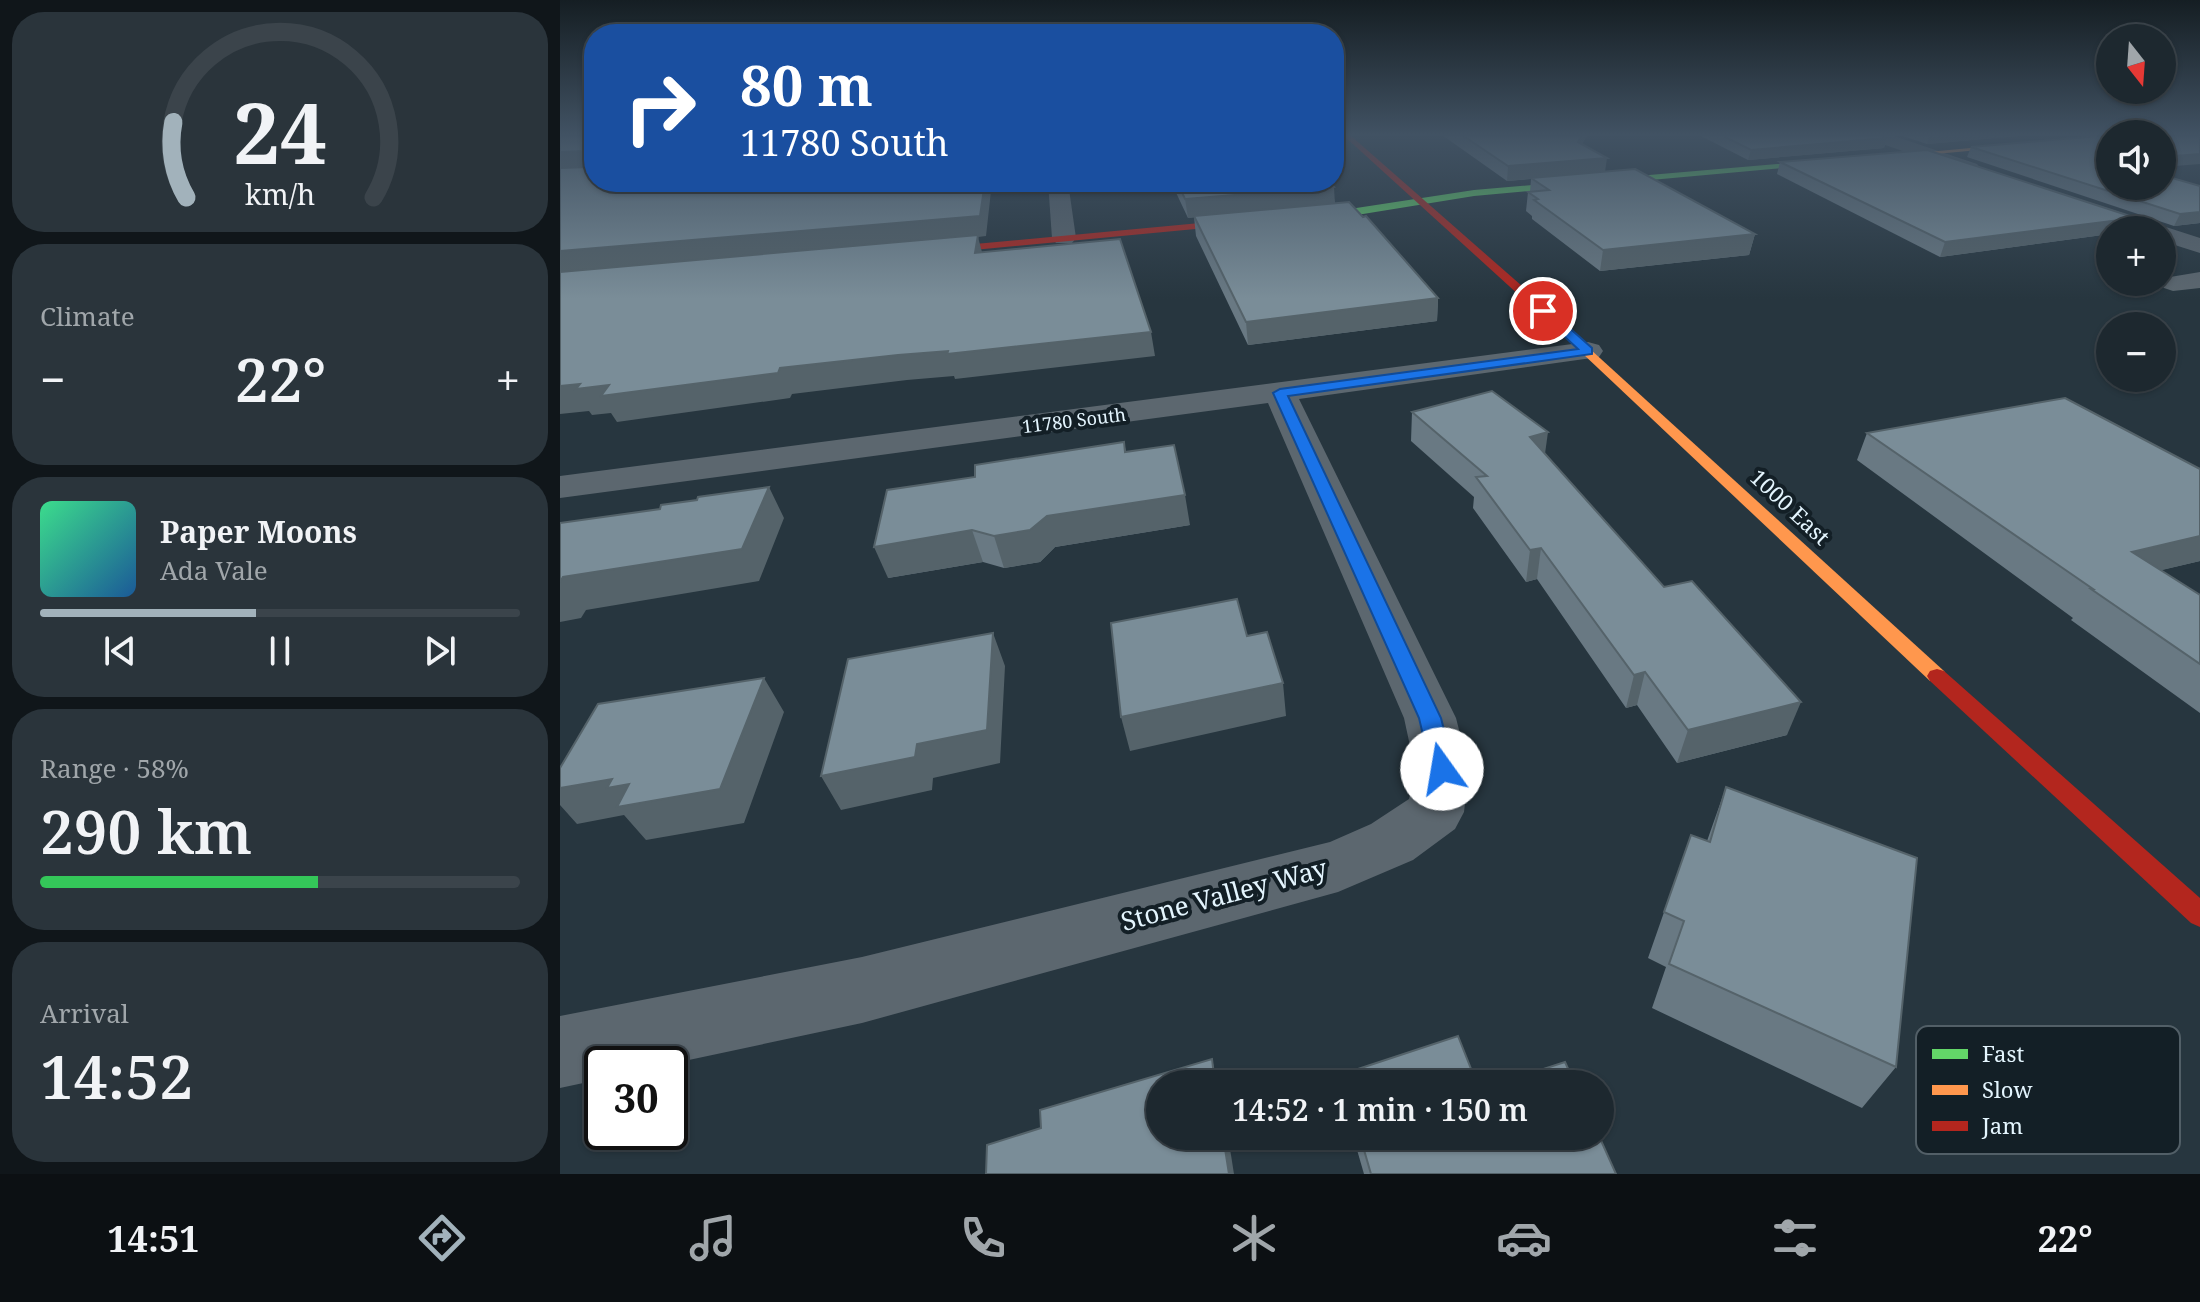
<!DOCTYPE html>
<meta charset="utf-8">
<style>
:root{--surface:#1d282f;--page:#2a343b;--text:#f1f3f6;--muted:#a0a6aa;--line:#3b444b;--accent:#a2b2bb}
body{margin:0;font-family:"Noto Serif",serif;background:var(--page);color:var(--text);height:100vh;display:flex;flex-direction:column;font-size:30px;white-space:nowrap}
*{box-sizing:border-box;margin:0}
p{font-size:26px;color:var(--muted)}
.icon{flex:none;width:44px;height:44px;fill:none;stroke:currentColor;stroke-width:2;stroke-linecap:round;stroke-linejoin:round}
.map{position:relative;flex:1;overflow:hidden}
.sheet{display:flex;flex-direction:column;gap:12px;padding:12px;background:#10161a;width:560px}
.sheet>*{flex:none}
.top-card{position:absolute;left:24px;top:24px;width:760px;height:168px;border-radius:32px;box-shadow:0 2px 6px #0004,0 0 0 2px var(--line);background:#1a4fa0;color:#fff;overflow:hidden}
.needle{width:52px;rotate:163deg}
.tools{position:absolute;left:1536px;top:24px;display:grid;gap:16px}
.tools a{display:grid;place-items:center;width:80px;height:80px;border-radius:50%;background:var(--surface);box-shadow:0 2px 6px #0004,0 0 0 2px var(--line);font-size:40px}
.speed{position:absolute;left:24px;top:1046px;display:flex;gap:16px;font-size:40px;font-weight:700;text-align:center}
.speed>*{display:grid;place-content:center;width:104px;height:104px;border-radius:50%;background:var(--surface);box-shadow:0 2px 6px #0004,0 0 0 2px var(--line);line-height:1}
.speed .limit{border:4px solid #111;border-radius:12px;background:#fff;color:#111}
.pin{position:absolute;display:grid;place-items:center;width:68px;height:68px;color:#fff;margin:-34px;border:4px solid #fff;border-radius:50%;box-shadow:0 2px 8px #0007}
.me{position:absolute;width:88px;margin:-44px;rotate:347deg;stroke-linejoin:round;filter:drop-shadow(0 0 6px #0008)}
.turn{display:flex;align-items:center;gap:28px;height:168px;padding:0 24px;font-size:36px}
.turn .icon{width:104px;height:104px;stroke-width:2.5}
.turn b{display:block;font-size:56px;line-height:68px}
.big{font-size:60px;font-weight:600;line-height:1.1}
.sheet .card{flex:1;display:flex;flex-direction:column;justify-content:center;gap:12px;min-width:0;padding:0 28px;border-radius:32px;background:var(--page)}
.sheet .dial{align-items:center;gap:0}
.dial svg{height:208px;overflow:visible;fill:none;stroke:var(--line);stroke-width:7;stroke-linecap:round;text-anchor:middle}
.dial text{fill:var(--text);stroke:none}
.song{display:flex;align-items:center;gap:24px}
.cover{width:96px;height:96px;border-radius:12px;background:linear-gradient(135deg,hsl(150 70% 55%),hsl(210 70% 35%))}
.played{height:8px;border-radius:4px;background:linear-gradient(90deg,var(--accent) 45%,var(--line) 45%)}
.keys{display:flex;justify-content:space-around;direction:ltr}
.heat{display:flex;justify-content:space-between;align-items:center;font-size:44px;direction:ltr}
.charge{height:12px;border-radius:6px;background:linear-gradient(90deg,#34c759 58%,var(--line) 0)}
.trip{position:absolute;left:586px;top:1070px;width:468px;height:80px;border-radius:40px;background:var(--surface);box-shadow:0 2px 6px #0004,0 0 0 2px var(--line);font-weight:600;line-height:80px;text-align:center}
.tabs{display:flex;height:128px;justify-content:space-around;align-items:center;background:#0c1013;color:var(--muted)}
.tabs .icon{width:56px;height:56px}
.tabs .current{color:var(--accent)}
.tabs b{font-size:36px;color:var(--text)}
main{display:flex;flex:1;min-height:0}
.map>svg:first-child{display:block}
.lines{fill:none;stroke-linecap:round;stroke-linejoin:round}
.street{fill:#5c676f;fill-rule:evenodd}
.fast{fill:#63d668;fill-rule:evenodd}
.slow{fill:#ff974d;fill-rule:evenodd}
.jam{fill:#b3261e;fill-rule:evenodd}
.wall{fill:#697983}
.shaded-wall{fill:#55636a}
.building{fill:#7a8d98;stroke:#55636a;stroke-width:2}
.route{fill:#1a73e8;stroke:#114b97;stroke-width:2}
.labels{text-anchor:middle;stroke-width:8;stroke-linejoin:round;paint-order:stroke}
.far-street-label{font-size:18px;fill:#e4f5fe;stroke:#131f26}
.street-label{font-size:22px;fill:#e4f5fe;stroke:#131f26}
.near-street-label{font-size:26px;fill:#e4f5fe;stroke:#131f26}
.key{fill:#131f26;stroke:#525f67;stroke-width:2}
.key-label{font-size:22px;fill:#e4f5fe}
</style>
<main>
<section class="sheet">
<div class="card dial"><svg viewBox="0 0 100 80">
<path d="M14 69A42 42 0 1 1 86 69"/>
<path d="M14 69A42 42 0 0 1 9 40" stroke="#a2b2bb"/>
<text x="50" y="56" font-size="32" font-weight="700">24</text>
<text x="50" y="72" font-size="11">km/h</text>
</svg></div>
<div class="card"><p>Climate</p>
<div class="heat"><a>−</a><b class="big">22°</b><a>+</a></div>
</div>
<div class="card">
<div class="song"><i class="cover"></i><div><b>Paper Moons</b><p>Ada Vale</p></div></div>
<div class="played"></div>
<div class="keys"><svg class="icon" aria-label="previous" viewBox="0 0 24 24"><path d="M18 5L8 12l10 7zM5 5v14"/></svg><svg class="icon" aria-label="pause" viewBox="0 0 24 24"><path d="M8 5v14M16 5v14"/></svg><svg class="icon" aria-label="next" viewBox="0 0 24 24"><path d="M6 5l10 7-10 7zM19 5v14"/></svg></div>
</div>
<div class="card"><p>Range · 58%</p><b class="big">290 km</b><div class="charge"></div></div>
<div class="card"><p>Arrival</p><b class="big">14:52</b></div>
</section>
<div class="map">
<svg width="1640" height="1174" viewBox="0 0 1640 1174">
<rect width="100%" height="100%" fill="#27363f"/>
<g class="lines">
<g class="street">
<polygon points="1305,135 1331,135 1417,164 1420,168 1417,172 1403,172 1308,139"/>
<polygon points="488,182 508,182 516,238 512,243 496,243 492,238"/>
<polygon points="1516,198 1640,238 1640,253 1602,241 1602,230 1572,230 1509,208 1505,204"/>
<polygon points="1640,272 1640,288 1613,291 1604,288 1600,283 1604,278"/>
<polygon points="1028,342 1039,345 1043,351 1039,357 739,399 896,718 909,769 904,812 895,829 853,860 778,892 302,1023 110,1064 42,1064 42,1079 0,1088 0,1016 302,957 770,842 811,824 849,799 855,769 844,718 708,403 0,498 0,476"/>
</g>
<polygon class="fast" points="1287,158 1290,162 914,196 803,214 748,219 744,216 914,190"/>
<g class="slow">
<polygon points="1550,135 1550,138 1287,162 1283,160"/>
<polygon points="1008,329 1384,671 1387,676 1384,681 1370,681 1004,336 1002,333"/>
</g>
<g class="jam">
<polygon points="783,135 790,135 1012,330 1012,336 1004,336"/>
<polygon points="748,213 751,218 361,255 356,252 361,249"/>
<polygon points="1377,669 1384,671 1640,898 1640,927 1631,923 1370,681 1367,676 1370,671"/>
</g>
</g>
<g class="wall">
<polygon points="882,135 1027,135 1022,144 1045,172 1195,234 1189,255 1040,271 972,219 972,216 966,211 968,192 970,192 971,179 947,181"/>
<polygon points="1139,135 1319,135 1327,138 1324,148 1188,160"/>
<polygon points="1340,135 1469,135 1367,144"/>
<polygon points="1411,147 1550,186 1640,186 1640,223 1614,226 1407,157"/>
<polygon points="1220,162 1550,230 1550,234 1380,257 1217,174"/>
<polygon points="611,182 770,182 775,203 878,298 877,321 688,345 636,236 634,217 628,218"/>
<polygon points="852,412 985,454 1227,735 1117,763 1077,705 1066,708 977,579 966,582 913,508 914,497 851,441"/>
<polygon points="1307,433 1640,469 1640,561 1601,570 1640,595 1640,713 1511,620 1513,618 1297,460"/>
<polygon points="564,442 566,452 630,525 495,547 480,562 444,568 423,562 328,578 415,477"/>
<polygon points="1166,787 1336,1067 1302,1108 1092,1008 1106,967 1088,958 1131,835 1147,841"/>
<polygon points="793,1136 1039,1136 1056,1174 804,1174"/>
</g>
<g class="shaded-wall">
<polygon points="1022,135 1027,135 1016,156 1018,142"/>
<polygon points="1370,135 1469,135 1367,144"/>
<polygon points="1327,138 1324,148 1188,160 1191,150"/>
<polygon points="25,151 34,168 0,170 0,152"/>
<polygon points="1640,154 1640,164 1602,167 1602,157"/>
<polygon points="1047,158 1045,172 947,181 948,166"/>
<polygon points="425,182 432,182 426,236 418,237 423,256 0,274 0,251"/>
<polygon points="774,187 775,205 628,218 625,199"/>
<polygon points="1640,212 1640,223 1614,226 1620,214"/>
<polygon points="1576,218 1570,230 1550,230 1550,234 1380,257 1385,242"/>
<polygon points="1195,234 1189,255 1040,271 1043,250"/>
<polygon points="878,298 877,321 688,345 686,322"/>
<polygon points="591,332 595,356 395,379 394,376 347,380 232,394 230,398 57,422 51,413 32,415 29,411 0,414 0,386 220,368 338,355"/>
<polygon points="988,432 984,461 970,437"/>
<polygon points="209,487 224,518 199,581 26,610 21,618 0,622 0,582 3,577"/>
<polygon points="625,495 630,525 495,547 480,562 444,568 434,536 487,516"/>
<polygon points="412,530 423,562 328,578 314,547"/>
<polygon points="1640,536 1640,561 1552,582 1572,552"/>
<polygon points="981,548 977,579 966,582 970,550"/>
<polygon points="433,633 445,666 440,763 373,778 372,790 281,810 261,776"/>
<polygon points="1085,672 1077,705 1066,708 1074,675"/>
<polygon points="204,678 224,712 184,823 86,840 64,815 17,824 0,805 0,788 52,779"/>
<polygon points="723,683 726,716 570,751 561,717"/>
<polygon points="1241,702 1227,735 1117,763 1128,730"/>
<polygon points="652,1059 658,1084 655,1084"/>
<polygon points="663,1136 668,1136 674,1174 669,1174"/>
</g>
<g class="building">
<polygon points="0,135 34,135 34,182 425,182 420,216 0,251 0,168 29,167 32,164 25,151 0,152"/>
<polygon points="902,135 1022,135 1018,142 1047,158 948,166"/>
<polygon points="1161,135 1319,135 1327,138 1191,150"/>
<polygon points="1550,135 1550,186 1602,186 1602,175 1640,186 1640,212 1620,214 1411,147"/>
<polygon points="1602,135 1640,135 1640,154 1602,157"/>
<polygon points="1367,150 1576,218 1385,242 1220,162"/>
<polygon points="1075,169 1195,234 1043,250 974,200 978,199 968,192 989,190 971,178"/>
<polygon points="617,182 770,182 774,187 625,199"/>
<polygon points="789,202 803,217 806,216 878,298 686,322 634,216"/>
<polygon points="418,235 415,253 560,239 591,332 387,354 388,351 338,355 220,368 218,373 41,396 49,385 16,389 20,384 0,386 0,272"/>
<polygon points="932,391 988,432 970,437 1104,587 1132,581 1241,702 1128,730 1085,672 1074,675 981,548 970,550 916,477 927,476 852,412"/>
<polygon points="1505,398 1640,469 1640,536 1572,552 1640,595 1640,664 1531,589 1533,589 1307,433"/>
<polygon points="564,442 565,452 614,445 625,495 487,516 470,530 434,536 412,530 314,547 327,490 415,477 415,465"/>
<polygon points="209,487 182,549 3,577 0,582 0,523 100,509 101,505 137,500 138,497"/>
<polygon points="677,599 687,636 707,632 723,683 561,717 551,623"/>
<polygon points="433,633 427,730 357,744 355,757 261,776 288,659"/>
<polygon points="204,678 160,789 57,807 69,784 47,788 52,779 0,788 0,768 38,704"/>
<polygon points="1166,787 1357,858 1336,1067 1109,964 1124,921 1104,912 1131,835 1150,842"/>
<polygon points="898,1036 917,1084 786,1084 783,1074"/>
<polygon points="652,1059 655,1084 600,1084 600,1136 663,1136 669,1174 426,1174 427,1145 481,1128 480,1110"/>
<polygon points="1005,1062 1015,1084 937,1084"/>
<polygon points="800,1136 1039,1136 1056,1174 811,1174"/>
</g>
<linearGradient id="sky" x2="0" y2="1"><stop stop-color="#151e23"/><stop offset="0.45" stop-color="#415263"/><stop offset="1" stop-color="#415263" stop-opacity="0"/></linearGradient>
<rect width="1640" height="299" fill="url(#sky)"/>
<polygon class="route" points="979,308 987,308 1032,348 1032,354 728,396 881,718 894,769 890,775 882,778 874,775 871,769 859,718 713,393 720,389 1018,349 979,313"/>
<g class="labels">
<g class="far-street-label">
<text transform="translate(514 421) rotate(-7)" y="6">11780 South</text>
</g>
<g class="street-label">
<text transform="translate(1230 507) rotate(43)" y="8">1000 East</text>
</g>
<g class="near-street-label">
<text transform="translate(664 895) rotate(-15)" y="9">Stone Valley Way</text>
</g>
</g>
<rect x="1356" y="1026" width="264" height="128" rx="12" class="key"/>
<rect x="1372" y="1049" width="36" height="10" fill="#63d668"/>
<rect x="1372" y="1085" width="36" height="10" fill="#ff974d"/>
<rect x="1372" y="1121" width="36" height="10" fill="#b3261e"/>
<g class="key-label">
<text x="1422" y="1062">Fast</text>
<text x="1422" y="1098">Slow</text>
<text x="1422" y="1134">Jam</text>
</g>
</svg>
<div class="tools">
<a><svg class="needle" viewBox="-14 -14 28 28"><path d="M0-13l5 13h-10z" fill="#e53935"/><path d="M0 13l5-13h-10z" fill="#a0a6aa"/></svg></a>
<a><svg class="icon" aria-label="sound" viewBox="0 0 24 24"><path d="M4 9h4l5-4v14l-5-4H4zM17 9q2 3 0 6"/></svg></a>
<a>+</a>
<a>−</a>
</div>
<div class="speed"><div class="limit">30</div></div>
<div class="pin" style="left:983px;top:311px;background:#d93025"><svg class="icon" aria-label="arrive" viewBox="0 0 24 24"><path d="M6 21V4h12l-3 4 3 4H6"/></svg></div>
<svg class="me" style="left:882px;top:769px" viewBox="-20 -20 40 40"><circle r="19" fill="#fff"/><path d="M0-13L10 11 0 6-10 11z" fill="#1a73e8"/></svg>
<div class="trip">14:52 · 1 min · 150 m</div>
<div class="top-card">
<div class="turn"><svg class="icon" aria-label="right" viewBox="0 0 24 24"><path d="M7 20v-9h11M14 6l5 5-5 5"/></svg><div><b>80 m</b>11780 South</div></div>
</div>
</div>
</main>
<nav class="tabs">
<b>14:51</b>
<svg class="icon current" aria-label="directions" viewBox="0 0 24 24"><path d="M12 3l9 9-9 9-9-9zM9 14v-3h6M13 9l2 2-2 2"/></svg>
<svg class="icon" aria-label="music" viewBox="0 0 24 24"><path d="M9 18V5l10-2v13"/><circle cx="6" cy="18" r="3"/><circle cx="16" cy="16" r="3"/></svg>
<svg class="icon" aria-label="phone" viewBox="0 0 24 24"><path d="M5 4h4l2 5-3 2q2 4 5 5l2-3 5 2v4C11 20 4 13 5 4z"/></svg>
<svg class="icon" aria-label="climate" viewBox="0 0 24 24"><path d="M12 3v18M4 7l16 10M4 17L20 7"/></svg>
<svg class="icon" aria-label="car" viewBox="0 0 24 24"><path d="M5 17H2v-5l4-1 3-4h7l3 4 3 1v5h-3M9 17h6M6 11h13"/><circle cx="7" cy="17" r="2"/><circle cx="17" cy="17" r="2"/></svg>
<svg class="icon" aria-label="filters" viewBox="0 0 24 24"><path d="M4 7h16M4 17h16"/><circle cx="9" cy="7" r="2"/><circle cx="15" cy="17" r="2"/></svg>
<b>22°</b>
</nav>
